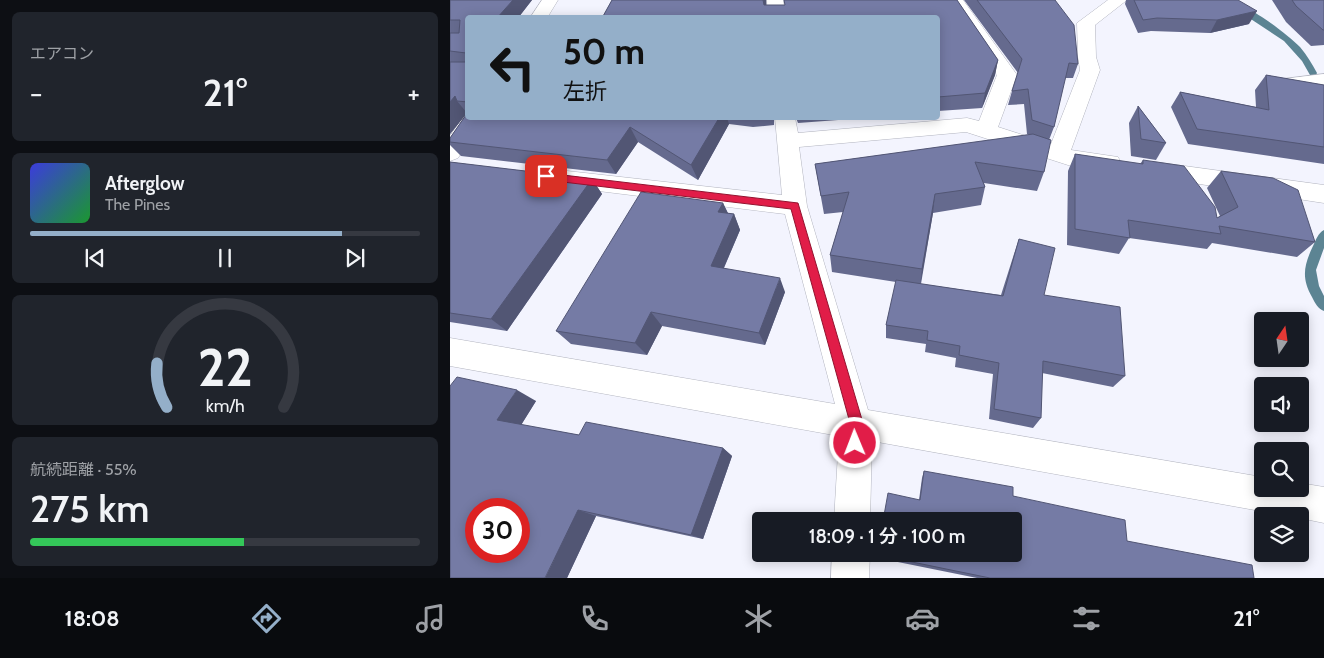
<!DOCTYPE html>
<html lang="ja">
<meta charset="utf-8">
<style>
:root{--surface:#171b24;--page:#20242c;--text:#f1f3f6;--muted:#9ea1a6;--line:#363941;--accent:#94afc9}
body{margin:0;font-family:Cabin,"Noto Sans JP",sans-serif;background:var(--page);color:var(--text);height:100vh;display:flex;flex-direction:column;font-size:19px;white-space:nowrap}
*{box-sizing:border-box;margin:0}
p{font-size:16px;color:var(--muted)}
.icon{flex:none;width:28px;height:28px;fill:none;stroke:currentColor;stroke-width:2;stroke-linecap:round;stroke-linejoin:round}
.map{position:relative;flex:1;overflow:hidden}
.side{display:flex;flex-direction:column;gap:12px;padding:12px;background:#0d0f14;width:450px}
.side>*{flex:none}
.banner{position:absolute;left:15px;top:15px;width:475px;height:105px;border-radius:5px;box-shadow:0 2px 12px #0003;background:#94afc9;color:#111;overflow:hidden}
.needle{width:32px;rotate:13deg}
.fabs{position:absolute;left:804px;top:312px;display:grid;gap:10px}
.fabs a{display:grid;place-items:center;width:55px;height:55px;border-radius:5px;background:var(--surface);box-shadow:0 2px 12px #0003;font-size:25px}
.speed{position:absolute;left:15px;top:498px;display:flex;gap:10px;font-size:25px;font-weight:700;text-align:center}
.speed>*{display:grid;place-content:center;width:65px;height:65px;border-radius:50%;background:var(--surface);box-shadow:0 2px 12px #0003;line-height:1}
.speed .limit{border:8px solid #d22;background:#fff;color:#111}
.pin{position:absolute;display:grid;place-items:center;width:42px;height:42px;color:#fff;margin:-21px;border-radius:10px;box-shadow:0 2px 8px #0006}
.me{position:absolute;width:55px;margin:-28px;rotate:359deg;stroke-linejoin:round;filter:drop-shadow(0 0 4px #0008)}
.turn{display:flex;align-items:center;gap:18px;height:105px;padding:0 15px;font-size:22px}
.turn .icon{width:65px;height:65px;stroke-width:2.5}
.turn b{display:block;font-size:35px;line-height:42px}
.big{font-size:38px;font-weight:600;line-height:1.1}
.side .tile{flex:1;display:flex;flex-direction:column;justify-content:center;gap:8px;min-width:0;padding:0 18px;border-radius:8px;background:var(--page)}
.side .dial{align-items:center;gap:0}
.dial svg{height:130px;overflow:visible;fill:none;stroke:var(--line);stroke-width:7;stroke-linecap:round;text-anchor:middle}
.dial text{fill:var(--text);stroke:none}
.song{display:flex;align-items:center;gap:15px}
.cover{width:60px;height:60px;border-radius:8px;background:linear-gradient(135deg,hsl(240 70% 55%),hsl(130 70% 35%))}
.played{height:5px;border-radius:2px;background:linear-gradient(90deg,var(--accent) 80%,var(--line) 80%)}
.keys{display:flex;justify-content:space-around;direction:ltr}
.heat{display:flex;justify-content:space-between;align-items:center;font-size:28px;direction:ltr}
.charge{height:8px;border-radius:4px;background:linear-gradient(90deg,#34c759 55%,var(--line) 0)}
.trip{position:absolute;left:302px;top:512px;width:270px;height:50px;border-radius:5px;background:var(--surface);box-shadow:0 2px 12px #0003;font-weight:600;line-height:50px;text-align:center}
.dock{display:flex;height:80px;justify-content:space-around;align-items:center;background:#090b0e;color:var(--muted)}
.dock .icon{width:35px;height:35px}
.dock .current{color:var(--accent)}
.dock b{font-size:22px;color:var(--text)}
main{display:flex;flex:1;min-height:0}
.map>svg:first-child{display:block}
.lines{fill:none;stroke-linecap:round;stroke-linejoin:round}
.stream{fill:#5c8493;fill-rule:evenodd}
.minor-casing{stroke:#b2b4bf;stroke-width:1}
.minor{fill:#fff;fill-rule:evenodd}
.wall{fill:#656a8e}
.shaded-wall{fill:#525674}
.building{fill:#757ba5;stroke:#525674;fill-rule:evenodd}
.route{fill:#e11d48;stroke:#92132f}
</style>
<main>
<section class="side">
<div class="tile"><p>エアコン</p>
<div class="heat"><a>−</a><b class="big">21°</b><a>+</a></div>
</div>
<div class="tile">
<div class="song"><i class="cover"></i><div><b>Afterglow</b><p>The Pines</p></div></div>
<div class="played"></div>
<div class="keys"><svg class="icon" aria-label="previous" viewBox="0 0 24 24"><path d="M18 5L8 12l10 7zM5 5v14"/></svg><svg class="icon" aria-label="pause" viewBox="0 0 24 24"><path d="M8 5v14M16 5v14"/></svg><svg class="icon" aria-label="next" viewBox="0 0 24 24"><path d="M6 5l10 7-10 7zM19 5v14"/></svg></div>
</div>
<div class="tile dial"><svg viewBox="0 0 100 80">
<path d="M14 69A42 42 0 1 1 86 69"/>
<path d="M14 69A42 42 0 0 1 8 42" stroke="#94afc9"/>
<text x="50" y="56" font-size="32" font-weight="700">22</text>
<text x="50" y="72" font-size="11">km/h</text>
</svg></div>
<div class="tile"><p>航続距離 · 55%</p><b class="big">275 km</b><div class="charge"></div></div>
</section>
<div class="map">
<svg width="874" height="578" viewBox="0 0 874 578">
<rect width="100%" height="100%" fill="#f3f4fe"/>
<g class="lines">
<g class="stream">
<path d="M772,0C793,0 835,32 850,47C857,55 862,64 867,73L866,75H860L852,61L834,41Z"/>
<path d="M874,230V248L866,270L869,286L874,296V311C868,309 865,303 862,297C851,278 854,265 863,246C866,240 868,233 874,230Z"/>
</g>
<defs>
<g id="minor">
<polygon points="92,0 108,0 97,18 80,18"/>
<polygon points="317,0 333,0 336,18 318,18"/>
<polygon points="497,0 513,0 567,75 548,127 601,144 630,70 628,57 627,23 658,0 677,0 645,25 646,57 650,70 621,150 668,157 671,163 668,169 660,171 621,166 516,132 349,147 357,206 418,410 812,477 812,489 850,489 850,483 874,487 874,523 850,518 850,516 838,516 422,441 420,521 384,521 389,436 0,366 0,338 385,404 335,214 108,186 100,184 96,178 100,172 108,170 332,195 325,118 345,118 348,133 517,118 529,121 547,75"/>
<polygon points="874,74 874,86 840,89 833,87 830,83 833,79"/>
<polygon points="16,113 18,113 18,118 34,118 8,158 0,161 0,136"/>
<polygon points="705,162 874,185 874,203 697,176 693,170 697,164"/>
<polygon points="382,554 420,554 419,578 381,578"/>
</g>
</defs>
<use href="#minor" class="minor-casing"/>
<use href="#minor" class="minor"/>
</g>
<g class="wall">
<polygon points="0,0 82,0 68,18 18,18 18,118 324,118 324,125 303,127 279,124 248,180 188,142 166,174 11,156 0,145 0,138 17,113 0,134"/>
<polygon points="162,0 316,0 316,5 335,5 334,0 507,0 548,60 545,75 532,108 488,111 488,18 152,18"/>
<polygon points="514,0 605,0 628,64 623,78 615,78 604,127 599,140 594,172 587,191 534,183 535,187 531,205 483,213 471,284 551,295 564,254 569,239 594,295 675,376 663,387 592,373 591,418 583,428 539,419 543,374 505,367 506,358 475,352 476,344 436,338 436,325 446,282 382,272 380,255 393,212 374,214 365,164 579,135 577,134 574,104 558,105 562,91 568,73"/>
<polygon points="676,0 788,0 799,24 760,33 701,31 688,33 675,4"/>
<polygon points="822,0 874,0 874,45 861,46 836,22"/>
<polygon points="816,75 874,85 874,164 738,144 721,107 730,92 806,107 805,90"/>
<polygon points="688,106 716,143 706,160 681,156 679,123"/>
<polygon points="346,118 415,118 348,123"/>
<polygon points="625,154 690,164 693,160 767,218 770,216 757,188 771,171 865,242 847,257 762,243 757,249 679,238 669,254 617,245 618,171"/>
<polygon points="0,162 142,179 152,194 57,331 0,322"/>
<polygon points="273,203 278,213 284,214 290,230 274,268 335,292 315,345 212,326 197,355 121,344 106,331"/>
<polygon points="0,386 86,401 71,425 129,435 273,448 282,456 253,539 146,516 117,578"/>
<polygon points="474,471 563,496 677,541 804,578 527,578 428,558 428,555 469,500 472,478"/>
</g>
<g class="shaded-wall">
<polygon points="63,0 82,0 68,18 47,18"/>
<polygon points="313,0 316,0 317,18 314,5"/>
<polygon points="807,11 799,24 760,33 767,20"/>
<polygon points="548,60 545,75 532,108 535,93"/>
<polygon points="5,96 7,101 17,113 0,134 0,102"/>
<polygon points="269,118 277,118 279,124 248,180 241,165"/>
<polygon points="180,127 188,142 166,174 157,160"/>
<polygon points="142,179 152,194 57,331 41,319"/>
<polygon points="485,194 483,213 470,286 472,269"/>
<polygon points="273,203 280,218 268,212"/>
<polygon points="284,214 290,230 268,281 261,266"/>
<polygon points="330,278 335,292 315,345 309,333"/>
<polygon points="201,312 212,326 197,355 185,343"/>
<polygon points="67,390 86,401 68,430 47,420"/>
<polygon points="273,448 282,456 253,539 241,535"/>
<polygon points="128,510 146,516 117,578 95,578"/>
</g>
<g class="building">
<polygon points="0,0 63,0 47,18 18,18 18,51 16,53 0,51 0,33 9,33 10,20 0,20"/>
<polygon points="162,0 313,0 314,5 335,5 334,0 507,0 548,60 535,93 488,97 488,18 152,18"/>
<polygon points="527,0 605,0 624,25 628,64 619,63 604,127 582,120 578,89 562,91 572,59"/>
<polygon points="684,0 788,0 807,11 767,20 707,18 693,20"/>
<polygon points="842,0 874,0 874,30 873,30 846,6"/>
<polygon points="0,62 18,62 18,102 7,101 5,96 0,102"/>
<polygon points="816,75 874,85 874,147 747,129 730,92 819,110"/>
<polygon points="688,106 716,143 691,139"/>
<polygon points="18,112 18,118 269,118 241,165 180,127 157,160 0,142 0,138"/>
<polygon points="583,134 601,140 594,172 525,162 535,187 485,194 472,269 380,255 399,192 371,196 365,164"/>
<polygon points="625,154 693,164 693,160 734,166 765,207 767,218 788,207 771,171 823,178 848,190 865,242 769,226 771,234 678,220 680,238 625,229"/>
<polygon points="0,162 142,179 41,319 0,313"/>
<polygon points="191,192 273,203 268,212 284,214 261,266 330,278 309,333 201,312 185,343 106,331"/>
<polygon points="569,239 605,248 594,295 670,307 675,376 593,361 591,418 544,409 549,363 509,355 510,346 477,340 478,331 436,325 446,280 553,296"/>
<path d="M7,377L67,390L47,420L129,435L136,422L273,448L241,535L128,510L95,578H0V386ZM26,509H69V551H26Z"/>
<polygon points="474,471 563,487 563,496 675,520 677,541 802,565 804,578 540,578 428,555 428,554 564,554 564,521 433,521 438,493 470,500"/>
</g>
<polygon class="route" points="96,173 348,203 413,423 410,448 405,450 401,448 398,443 400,423 341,209 96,180 91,176"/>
</svg>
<div class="fabs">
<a><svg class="needle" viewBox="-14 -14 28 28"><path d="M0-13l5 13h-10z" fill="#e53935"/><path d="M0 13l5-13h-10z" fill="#9ea1a6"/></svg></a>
<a><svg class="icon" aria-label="sound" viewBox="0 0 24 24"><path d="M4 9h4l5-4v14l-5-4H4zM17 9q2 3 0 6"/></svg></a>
<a><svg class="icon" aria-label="search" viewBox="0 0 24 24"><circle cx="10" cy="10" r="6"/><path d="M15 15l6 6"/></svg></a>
<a><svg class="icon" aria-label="layers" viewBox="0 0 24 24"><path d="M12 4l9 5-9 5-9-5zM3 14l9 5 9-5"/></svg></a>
</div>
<div class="speed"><div class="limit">30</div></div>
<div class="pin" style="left:96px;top:176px;background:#d93025"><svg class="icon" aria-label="arrive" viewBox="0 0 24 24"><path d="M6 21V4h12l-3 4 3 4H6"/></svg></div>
<svg class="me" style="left:405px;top:443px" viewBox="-20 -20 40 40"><circle r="17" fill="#e11d48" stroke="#fff" stroke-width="3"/><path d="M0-11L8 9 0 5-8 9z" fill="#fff"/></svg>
<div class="trip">18:09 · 1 分 · 100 m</div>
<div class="banner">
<div class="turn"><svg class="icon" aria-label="left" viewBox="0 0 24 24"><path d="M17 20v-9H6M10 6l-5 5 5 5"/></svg><div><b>50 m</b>左折</div></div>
</div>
</div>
</main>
<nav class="dock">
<b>18:08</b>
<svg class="icon current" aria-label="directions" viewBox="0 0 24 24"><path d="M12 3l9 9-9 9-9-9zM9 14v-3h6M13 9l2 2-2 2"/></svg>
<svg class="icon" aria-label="music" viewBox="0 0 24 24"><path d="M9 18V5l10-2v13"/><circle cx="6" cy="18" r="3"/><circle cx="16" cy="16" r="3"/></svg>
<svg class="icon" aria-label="phone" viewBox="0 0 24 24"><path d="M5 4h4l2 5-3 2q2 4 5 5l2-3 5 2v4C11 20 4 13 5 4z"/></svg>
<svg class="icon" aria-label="climate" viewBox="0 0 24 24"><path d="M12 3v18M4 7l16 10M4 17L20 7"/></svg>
<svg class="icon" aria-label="car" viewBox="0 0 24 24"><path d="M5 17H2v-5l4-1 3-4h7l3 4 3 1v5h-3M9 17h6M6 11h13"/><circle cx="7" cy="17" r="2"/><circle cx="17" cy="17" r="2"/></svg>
<svg class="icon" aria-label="filters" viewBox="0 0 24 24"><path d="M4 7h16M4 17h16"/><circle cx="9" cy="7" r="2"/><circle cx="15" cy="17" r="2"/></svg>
<b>21°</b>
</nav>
